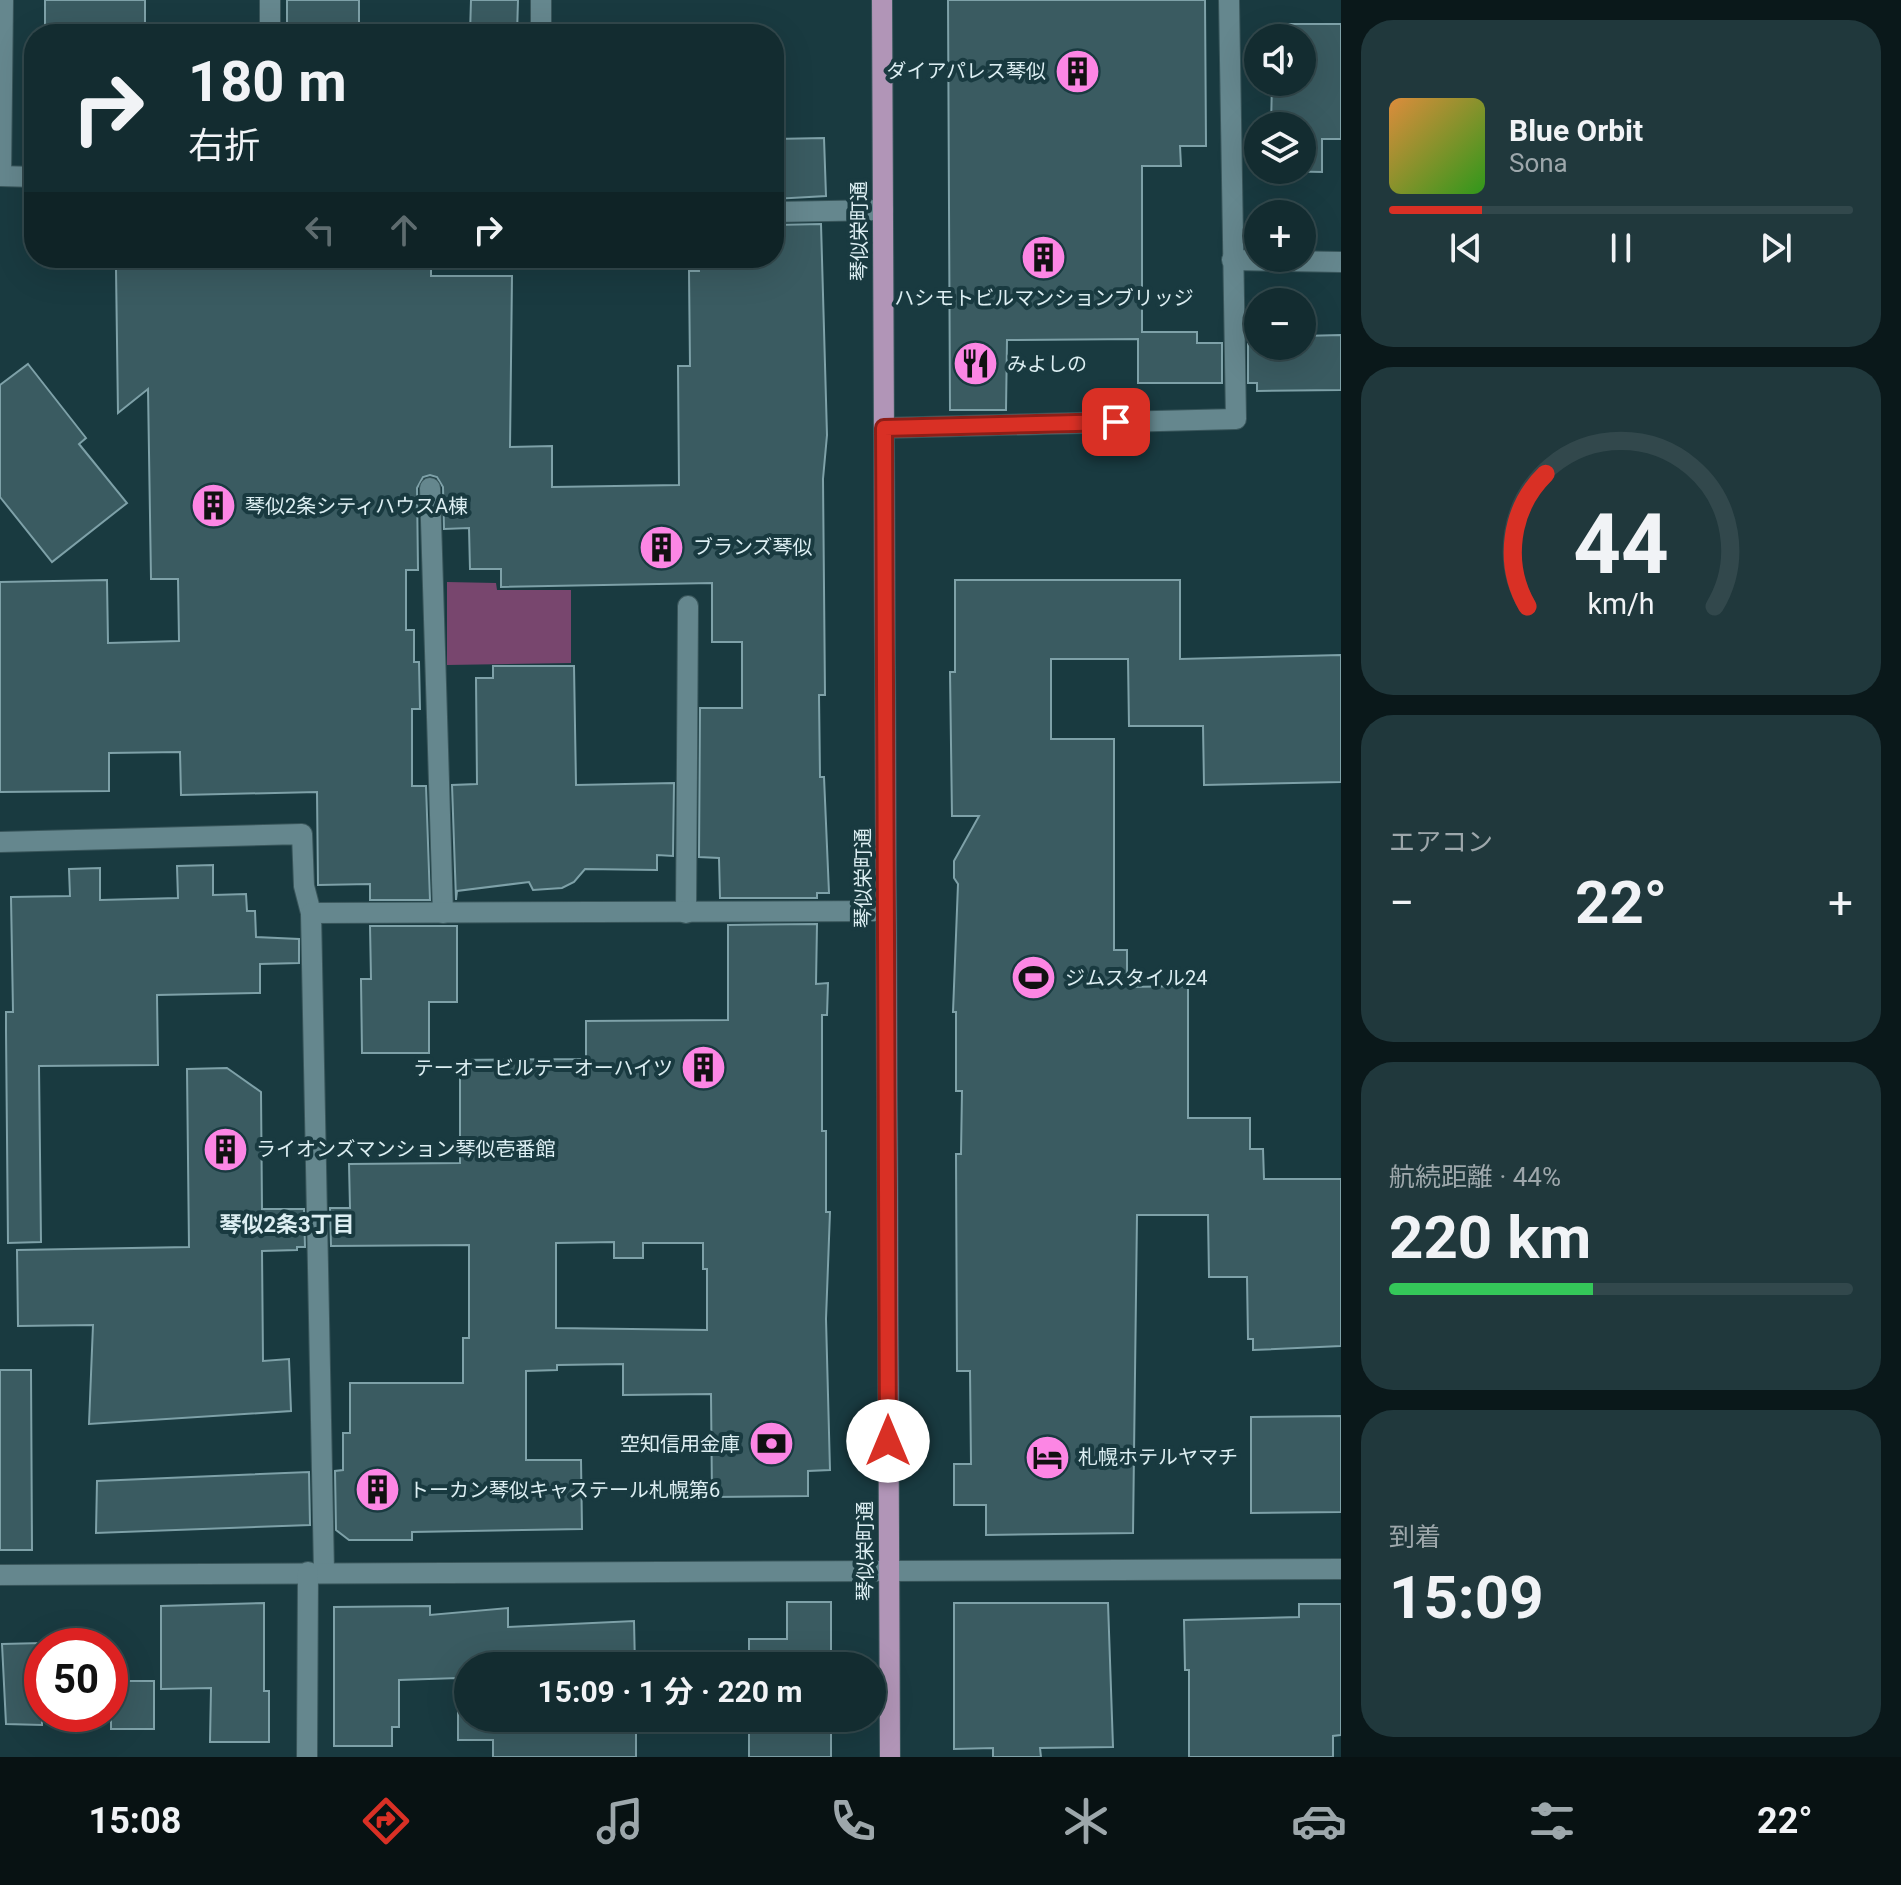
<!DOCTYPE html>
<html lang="ja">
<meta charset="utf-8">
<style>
:root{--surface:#132c30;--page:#20383c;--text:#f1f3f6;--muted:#9da7ab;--line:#32484c;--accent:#d93025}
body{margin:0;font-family:Roboto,"Noto Sans JP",sans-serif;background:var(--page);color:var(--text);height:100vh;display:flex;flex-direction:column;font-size:30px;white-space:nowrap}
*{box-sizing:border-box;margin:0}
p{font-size:26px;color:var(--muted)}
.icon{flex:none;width:44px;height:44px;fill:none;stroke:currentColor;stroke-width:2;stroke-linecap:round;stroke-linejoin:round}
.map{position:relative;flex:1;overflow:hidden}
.drawer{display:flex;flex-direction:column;gap:20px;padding:20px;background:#0a181a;width:560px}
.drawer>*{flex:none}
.hud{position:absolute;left:24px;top:24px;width:760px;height:244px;border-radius:32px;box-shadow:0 8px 32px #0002,0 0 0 2px var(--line);background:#132c30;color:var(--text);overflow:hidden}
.fabs{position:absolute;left:1244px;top:24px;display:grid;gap:16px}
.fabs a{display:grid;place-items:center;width:72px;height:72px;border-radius:50%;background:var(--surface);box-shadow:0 8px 32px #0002,0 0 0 2px var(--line);font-size:40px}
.speed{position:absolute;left:24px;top:1628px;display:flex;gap:16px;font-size:40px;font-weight:700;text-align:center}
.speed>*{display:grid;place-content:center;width:104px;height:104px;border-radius:50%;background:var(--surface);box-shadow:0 8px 32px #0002,0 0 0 2px var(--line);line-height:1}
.speed .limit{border:12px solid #d22;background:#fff;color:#111}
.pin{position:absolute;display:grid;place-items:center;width:68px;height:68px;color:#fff;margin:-34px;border-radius:16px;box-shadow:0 4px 12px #0006}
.me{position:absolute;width:88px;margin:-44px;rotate:0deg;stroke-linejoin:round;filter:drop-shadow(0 0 6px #0008)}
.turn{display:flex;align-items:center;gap:28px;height:168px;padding:0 32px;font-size:36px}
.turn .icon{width:104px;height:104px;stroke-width:2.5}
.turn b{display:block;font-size:56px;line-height:68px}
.lanes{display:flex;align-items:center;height:76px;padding:0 32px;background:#0003;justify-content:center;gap:40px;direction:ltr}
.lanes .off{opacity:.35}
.big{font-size:60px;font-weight:700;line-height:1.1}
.drawer .tile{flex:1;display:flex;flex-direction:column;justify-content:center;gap:12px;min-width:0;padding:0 28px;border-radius:32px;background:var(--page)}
.drawer .dial{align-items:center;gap:0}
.dial svg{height:208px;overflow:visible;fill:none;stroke:var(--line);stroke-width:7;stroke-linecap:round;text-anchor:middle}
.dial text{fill:var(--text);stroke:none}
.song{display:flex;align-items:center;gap:24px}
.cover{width:96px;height:96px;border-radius:12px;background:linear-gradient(135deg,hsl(30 70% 55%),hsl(110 70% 35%))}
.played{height:8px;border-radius:4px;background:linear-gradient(90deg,var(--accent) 20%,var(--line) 20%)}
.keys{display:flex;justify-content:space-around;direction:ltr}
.heat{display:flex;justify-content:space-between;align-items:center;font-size:44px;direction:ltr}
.charge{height:12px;border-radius:6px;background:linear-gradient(90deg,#34c759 44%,var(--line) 0)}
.trip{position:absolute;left:454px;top:1652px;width:432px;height:80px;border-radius:40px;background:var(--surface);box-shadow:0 8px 32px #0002,0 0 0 2px var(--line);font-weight:700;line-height:80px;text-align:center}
.tabs{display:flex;height:128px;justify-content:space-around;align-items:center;background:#081213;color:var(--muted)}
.tabs .icon{width:56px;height:56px}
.tabs .active{color:var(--accent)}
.tabs b{font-size:36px;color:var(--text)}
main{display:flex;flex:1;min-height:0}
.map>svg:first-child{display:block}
.green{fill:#78466e}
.building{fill:#3a5b61;stroke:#7ea1a8;stroke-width:2;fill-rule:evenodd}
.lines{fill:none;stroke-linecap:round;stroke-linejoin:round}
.minor-casing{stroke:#39565b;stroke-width:22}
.major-casing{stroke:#39565b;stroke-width:22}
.minor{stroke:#65878e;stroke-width:20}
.major{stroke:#b195b7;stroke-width:20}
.route-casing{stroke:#8d1f18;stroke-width:20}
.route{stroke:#d93025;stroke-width:14}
.labels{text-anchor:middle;stroke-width:8;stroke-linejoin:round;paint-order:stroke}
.poi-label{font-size:20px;fill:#dceef2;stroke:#193a40;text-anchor:start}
.street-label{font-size:20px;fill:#dceef2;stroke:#193a40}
.neighbourhood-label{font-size:22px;font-weight:bold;fill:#dceef2;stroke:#193a40}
</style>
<main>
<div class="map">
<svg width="1341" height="1757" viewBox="0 0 1341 1757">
<rect width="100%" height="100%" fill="#193a40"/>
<polygon class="green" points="447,582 496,583 497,590 571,590 571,663 447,665"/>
<g class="building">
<polygon points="45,0 145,0 145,34 95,34 95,29 45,28"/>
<rect x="287" y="0" width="72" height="34"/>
<polygon points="471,0 518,0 517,34 470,34"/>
<polygon points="948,0 1205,0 1206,146 1180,146 1181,166 1142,166 1142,332 1197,332 1197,343 1222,343 1222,383 1138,383 1138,339 1007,340 1006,410 950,410"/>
<polygon points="1273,24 1341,24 1341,139 1322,139 1322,172 1271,171 1302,170 1302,126 1271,126 1272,82 1302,82 1302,38 1273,38"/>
<polygon points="824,138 826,196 774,199 774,139"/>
<polygon points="821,224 827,435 823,479 825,695 819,695 820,777 824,777 829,893 817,893 817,898 720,898 719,858 699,857 700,708 742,708 742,642 712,642 712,583 501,587 501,569 470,569 469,528 444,529 443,487 437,477 430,475 423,477 417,488 418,570 406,570 406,630 414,630 414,662 419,662 420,709 412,709 412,786 426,786 430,900 370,900 370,884 318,885 317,792 181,795 180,752 109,753 109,791 0,792 0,582 107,580 108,643 179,641 178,579 151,579 148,389 118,413 116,269 147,268 147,258 347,258 347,269 431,264 431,276 512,276 510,447 552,446 552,487 679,485 678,366 690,366 689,271 699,271 698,258 774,258 774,225"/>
<polygon points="1341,335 1341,390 1257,391 1257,383 1248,383 1248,344 1257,344 1257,337 1258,346 1302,346 1302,336"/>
<polygon points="28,364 86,438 79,444 127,503 52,562 0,497 0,385"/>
<polygon points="955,580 1180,580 1180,659 1341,655 1341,782 1204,785 1203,726 1129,726 1128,659 1051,659 1051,739 1114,739 1114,950 1127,950 1127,987 1188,986 1188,1118 1250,1118 1250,1149 1263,1149 1264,1179 1341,1179 1341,1346 1253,1350 1253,1339 1248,1339 1247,1277 1209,1277 1208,1215 1137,1215 1133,1533 986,1535 986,1505 954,1505 954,1464 971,1464 970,1371 957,1371 956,1154 961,1154 962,1091 956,1091 956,1012 953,1012 958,884 954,878 954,861 979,816 952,816 950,672 955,672"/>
<polygon points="493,666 574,666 576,785 674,783 673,856 657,855 657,870 585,869 574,882 562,888 533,890 529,882 457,891 456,900 452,785 477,784 476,678 493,678"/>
<polygon points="213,865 213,895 246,894 247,911 255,911 256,937 299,939 299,963 260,964 260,993 157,995 158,1065 39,1066 41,1242 8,1243 6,1031 6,1012 13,1012 11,897 70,896 69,869 100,868 100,900 178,898 177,866"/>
<path d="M817,924L816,984L828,983L827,1015H822V1131H826V1212H830L826,1319L830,1470L808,1471V1496L712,1497L711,1394L623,1395V1364L557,1365V1370L526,1371V1460H581L582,1529L412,1532V1540H349L336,1530L335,1471L343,1470V1433H350V1383H463V1338H469V1245L331,1246L330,1208H350L349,1164L460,1163V1060L586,1059V1021L728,1020V925ZM614,1242V1258H643V1243H703V1269H707V1330L556,1328V1243Z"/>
<polygon points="370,926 457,926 457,1002 429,1002 429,1053 362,1053 361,979 371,979"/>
<polygon points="227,1068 261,1092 262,1209 304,1209 305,1247 297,1247 297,1250 262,1251 263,1361 289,1359 291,1411 89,1424 93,1325 18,1326 17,1250 189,1247 187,1069"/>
<polygon points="0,1370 31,1370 32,1550 0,1550"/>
<polygon points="1341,1416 1341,1512 1251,1513 1251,1417"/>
<polygon points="309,1472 310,1525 96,1533 97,1481"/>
<polygon points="787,1602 831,1602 831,1666 749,1666 749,1639 787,1639"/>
<polygon points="264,1603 264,1691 269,1691 269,1742 210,1742 211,1688 161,1689 161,1606"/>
<polygon points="954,1603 1108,1603 1113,1747 1040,1748 1041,1757 993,1757 993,1748 954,1749"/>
<polygon points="1299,1604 1341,1604 1341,1735 1333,1736 1333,1757 1189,1757 1189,1670 1185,1670 1184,1620 1299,1617"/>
<polygon points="430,1606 430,1615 508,1608 508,1627 634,1621 635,1666 468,1666 468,1718 636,1718 636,1757 493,1757 493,1740 458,1740 458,1678 399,1680 399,1727 392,1727 392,1746 334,1746 334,1607"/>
<polygon points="42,1643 42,1725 6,1724 2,1644"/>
<rect x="111" y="1681" width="43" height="48"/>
<rect x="749" y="1718" width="82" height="39"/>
</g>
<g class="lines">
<defs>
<g id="minor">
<polyline points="270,34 270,0"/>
<polyline points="541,34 541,0"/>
<polyline points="0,176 34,177"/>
<polyline points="1,176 3,0"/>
<polyline points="774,212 883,210"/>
<polyline points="1232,260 1341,262"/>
<polyline points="884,428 1236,419 1229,0"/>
<polyline points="430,488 443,913"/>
<polyline points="0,842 302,834 304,886 311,913"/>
<polyline points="686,913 688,606"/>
<polyline points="324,1572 311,913 886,911"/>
<polyline points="0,1575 1341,1569"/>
<polyline points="307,1757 308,1572"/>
</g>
<polyline id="major" points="882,0 890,1757"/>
</defs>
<use href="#minor" class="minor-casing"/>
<use href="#major" class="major-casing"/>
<use href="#minor" class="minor"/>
<use href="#major" class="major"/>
</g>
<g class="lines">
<defs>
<polyline id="route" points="888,1441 884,428 1116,422"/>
</defs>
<use href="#route" class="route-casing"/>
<use href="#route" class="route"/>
</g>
<defs>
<symbol id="building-disc" viewBox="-11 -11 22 22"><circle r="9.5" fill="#fc86e4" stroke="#193a40"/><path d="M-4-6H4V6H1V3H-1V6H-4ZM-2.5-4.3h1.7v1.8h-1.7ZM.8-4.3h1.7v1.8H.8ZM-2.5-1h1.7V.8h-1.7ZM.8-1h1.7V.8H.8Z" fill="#111"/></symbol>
<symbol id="restaurant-disc" viewBox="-11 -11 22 22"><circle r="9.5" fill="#fc86e4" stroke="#193a40"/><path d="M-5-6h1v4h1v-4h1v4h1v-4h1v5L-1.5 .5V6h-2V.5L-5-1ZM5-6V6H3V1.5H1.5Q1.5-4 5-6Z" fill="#111"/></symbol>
<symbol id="stadium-disc" viewBox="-11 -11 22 22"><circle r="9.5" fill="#fc86e4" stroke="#193a40"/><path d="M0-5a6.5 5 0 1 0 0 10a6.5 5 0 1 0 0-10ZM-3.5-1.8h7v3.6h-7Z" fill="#111"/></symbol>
<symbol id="bank-disc" viewBox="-11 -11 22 22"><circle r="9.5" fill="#fc86e4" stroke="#193a40"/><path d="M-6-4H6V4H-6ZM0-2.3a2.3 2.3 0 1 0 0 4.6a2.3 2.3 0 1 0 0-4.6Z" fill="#111"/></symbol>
<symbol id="hotel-disc" viewBox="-11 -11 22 22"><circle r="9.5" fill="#fc86e4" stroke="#193a40"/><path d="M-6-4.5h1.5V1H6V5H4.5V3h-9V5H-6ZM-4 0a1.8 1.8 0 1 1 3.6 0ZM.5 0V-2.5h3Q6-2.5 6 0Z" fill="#111"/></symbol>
</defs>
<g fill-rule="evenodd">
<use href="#building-disc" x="1052" y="46" width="51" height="51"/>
<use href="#building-disc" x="1018" y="232" width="51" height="51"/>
<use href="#restaurant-disc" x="950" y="338" width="51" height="51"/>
<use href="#building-disc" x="188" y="480" width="51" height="51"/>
<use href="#building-disc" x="636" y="522" width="51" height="51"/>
<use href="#stadium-disc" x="1008" y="952" width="51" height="51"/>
<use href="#building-disc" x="678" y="1042" width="51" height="51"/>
<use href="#building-disc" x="200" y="1124" width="51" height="51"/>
<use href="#bank-disc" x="746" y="1418" width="51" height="51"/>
<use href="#hotel-disc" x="1022" y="1432" width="51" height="51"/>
<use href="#building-disc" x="352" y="1464" width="51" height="51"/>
</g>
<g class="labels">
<g class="poi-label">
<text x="1046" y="78" text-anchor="end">ダイアパレス琴似</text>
<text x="1044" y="305" text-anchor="middle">ハシモトビルマンションブリッジ</text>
<text x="1007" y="371">みよしの</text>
<text x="245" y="513">琴似2条シティハウスA棟</text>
<text x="693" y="554">ブランズ琴似</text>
<text x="1065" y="985">ジムスタイル24</text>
<text x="673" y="1075" text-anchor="end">テーオービルテーオーハイツ</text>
<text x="256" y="1156">ライオンズマンション琴似壱番館</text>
<text x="740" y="1451" text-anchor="end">空知信用金庫</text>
<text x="1078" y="1464">札幌ホテルヤマチ</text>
<text x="409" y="1497">トーカン琴似キャステール札幌第6</text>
</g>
<g class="street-label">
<text transform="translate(859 231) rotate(-90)" y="7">琴似栄町通</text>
<text transform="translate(863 878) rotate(-90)" y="7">琴似栄町通</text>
<text transform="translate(865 1551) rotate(-90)" y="7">琴似栄町通</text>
</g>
<g class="neighbourhood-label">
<text x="287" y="1232">琴似2条3丁目</text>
</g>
</g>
</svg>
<div class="fabs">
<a><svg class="icon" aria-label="sound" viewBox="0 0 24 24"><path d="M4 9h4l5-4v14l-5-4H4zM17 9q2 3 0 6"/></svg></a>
<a><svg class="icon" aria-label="layers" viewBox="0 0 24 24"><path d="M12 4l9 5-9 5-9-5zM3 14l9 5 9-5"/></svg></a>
<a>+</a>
<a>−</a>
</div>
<div class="speed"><div class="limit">50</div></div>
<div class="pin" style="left:1116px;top:422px;background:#d93025"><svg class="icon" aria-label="arrive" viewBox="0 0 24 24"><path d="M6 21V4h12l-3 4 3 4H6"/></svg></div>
<svg class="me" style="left:888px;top:1441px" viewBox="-20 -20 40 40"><circle r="19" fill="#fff"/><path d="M0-13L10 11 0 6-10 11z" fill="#d93025"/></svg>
<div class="trip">15:09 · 1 分 · 220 m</div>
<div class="hud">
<div class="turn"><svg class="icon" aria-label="right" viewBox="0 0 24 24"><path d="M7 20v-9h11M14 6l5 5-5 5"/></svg><div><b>180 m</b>右折</div></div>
<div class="lanes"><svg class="icon off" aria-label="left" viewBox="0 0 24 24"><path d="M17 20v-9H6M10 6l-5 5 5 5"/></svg><svg class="icon off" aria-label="ahead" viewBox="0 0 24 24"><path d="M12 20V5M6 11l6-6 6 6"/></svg><svg class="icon" aria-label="right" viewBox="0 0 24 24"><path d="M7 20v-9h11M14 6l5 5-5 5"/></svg></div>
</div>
</div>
<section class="drawer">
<div class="tile">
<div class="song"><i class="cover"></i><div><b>Blue Orbit</b><p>Sona</p></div></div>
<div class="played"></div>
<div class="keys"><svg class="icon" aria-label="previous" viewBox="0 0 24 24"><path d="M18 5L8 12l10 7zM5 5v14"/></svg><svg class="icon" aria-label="pause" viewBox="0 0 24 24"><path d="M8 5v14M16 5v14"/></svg><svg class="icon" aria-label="next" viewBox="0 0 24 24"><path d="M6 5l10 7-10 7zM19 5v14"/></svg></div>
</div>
<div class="tile dial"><svg viewBox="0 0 100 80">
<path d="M14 69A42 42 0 1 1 86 69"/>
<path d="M14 69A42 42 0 0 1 21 18" stroke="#d93025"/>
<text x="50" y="56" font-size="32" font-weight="700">44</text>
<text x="50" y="72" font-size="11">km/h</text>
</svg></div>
<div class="tile"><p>エアコン</p>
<div class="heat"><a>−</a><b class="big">22°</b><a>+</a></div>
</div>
<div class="tile"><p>航続距離 · 44%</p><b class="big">220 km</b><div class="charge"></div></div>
<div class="tile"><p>到着</p><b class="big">15:09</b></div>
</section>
</main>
<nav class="tabs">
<b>15:08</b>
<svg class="icon active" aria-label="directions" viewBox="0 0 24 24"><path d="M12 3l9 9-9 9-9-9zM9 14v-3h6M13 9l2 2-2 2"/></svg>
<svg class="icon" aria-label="music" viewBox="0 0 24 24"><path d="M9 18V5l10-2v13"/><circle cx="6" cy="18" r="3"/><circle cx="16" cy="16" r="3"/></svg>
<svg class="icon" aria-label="phone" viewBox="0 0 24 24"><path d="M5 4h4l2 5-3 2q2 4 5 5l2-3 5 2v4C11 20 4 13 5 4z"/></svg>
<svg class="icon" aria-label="climate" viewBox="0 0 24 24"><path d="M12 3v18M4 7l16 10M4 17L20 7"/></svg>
<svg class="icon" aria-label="car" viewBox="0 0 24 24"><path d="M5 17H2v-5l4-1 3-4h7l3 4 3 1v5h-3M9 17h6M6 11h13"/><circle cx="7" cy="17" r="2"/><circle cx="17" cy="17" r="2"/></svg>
<svg class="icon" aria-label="filters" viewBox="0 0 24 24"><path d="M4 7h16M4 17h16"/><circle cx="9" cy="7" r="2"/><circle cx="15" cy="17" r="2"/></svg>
<b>22°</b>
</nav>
